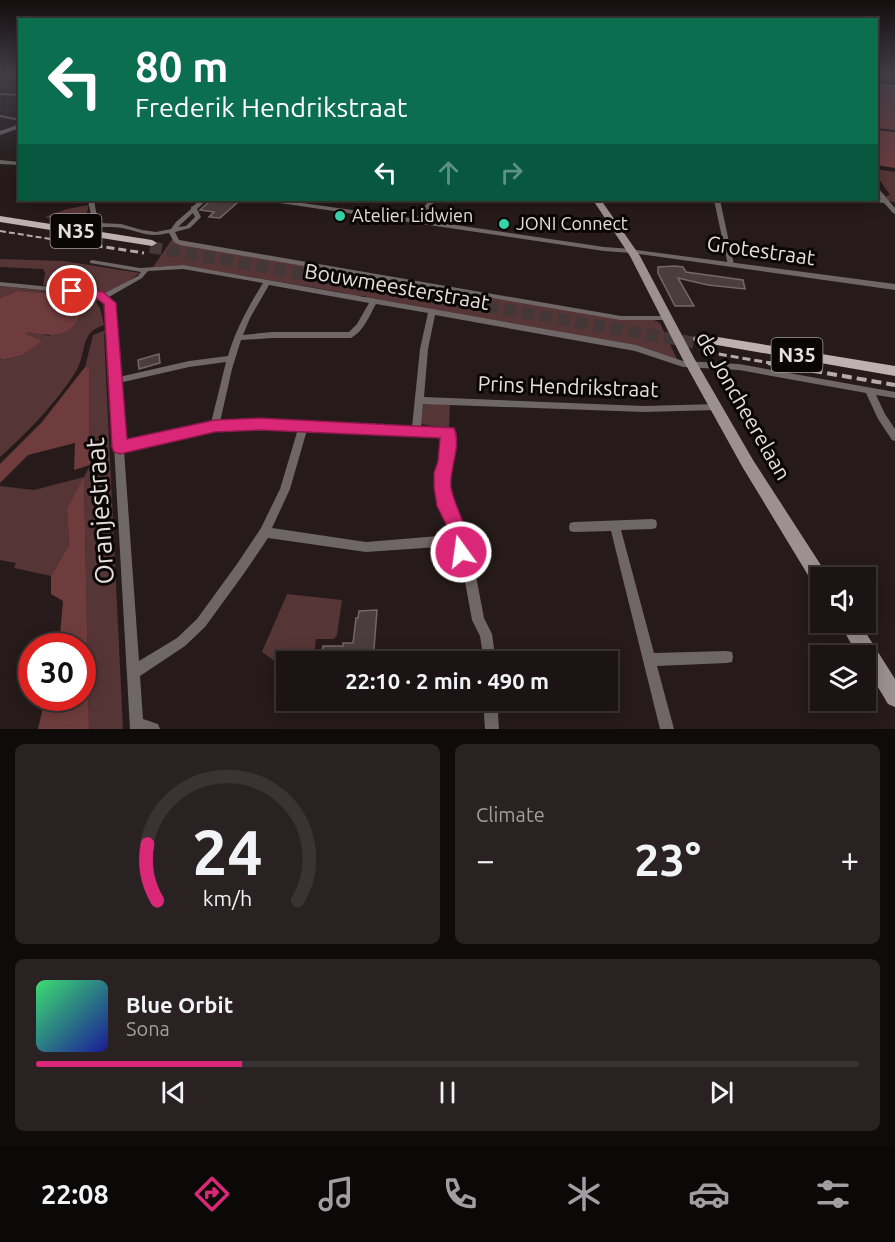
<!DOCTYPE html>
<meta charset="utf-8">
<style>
:root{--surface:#1c1414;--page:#292122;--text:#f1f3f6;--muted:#a09ea0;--line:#3a3334;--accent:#db2777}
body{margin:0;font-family:Ubuntu,sans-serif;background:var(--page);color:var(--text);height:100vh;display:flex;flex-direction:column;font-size:22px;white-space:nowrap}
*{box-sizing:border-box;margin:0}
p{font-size:20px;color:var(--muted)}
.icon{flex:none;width:33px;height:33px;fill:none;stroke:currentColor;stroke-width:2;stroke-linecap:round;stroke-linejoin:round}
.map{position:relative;height:729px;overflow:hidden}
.sheet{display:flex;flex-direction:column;gap:15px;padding:15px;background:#0f0b0b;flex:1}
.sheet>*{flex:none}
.banner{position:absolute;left:18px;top:18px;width:860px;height:183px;border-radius:0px;box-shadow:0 3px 15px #0003,0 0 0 2px var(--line);background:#0b6e4f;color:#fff;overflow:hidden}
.controls{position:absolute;left:810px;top:567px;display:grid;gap:12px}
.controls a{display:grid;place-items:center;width:66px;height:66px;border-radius:0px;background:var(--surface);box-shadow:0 3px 15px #0003,0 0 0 2px var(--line);font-size:30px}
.speed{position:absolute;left:18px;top:633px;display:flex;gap:12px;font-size:30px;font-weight:700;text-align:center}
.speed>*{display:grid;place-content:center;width:78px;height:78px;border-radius:50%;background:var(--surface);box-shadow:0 3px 15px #0003,0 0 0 2px var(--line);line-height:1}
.speed .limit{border:9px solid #d22;background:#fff;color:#111}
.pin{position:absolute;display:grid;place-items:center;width:51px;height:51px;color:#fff;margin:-26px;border:3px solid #fff;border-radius:50%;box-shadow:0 2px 6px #0007}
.me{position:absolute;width:66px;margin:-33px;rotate:346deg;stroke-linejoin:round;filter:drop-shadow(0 0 4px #0008)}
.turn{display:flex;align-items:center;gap:21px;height:126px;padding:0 18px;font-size:27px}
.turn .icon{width:78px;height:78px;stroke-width:2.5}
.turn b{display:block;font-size:42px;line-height:51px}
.lanes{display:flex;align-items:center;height:57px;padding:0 18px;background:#0003;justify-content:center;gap:30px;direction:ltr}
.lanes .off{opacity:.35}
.big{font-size:45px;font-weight:600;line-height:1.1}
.sheet .card{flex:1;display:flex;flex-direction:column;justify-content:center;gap:9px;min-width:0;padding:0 21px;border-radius:9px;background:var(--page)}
.sheet .dial{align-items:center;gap:0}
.dial svg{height:156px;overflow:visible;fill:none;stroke:var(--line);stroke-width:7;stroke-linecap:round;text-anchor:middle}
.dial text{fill:var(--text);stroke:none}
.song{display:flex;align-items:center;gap:18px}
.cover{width:72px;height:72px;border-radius:9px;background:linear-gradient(135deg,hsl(140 70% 55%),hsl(240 70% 35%))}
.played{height:6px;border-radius:3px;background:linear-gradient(90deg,var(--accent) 25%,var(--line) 25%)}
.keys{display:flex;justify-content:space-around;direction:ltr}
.heat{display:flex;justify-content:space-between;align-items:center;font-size:33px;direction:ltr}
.sheet .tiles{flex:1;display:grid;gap:15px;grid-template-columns:1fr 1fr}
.card:last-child{grid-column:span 2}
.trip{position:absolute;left:276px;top:651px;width:342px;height:60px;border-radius:0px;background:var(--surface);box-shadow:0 3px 15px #0003,0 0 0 2px var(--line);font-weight:600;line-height:60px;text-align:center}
.dock{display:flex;height:96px;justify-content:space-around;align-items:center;background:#0b0808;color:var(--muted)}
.dock .icon{width:42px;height:42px}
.dock .on{color:var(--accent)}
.dock b{font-size:27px;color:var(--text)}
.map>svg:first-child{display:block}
.green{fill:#563536}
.forest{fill:#6f3c3d}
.building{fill:#4b3d3d;stroke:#766766;stroke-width:1.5}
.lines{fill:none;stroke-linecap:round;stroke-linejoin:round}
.primary-tunnel{stroke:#433737;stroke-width:12;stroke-dasharray:12 6;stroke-linecap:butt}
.minor{fill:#6e6766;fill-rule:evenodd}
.tertiary{fill:#6e6766;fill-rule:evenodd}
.secondary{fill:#9c9190;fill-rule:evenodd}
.primary{fill:#c0b1b1;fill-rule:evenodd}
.rail-far2{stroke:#b5abab;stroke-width:2;stroke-dasharray:6 3;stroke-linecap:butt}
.rail-far1{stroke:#b5abab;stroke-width:3;stroke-dasharray:8 4;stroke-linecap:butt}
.rail{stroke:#b5abab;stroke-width:4;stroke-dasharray:10 5;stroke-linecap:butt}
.route{fill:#db2777;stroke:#8e194d;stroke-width:1.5}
.poi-dot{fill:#34d4a8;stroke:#0b0606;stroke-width:2}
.labels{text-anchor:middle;stroke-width:6;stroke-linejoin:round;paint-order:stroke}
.far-poi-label{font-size:18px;fill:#e7dede;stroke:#0b0606;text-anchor:start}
.shield{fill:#0b0606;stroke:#a59d9d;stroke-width:1.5}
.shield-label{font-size:20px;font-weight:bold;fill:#e7dede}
.street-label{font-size:21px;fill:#e7dede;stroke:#0b0606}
.near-street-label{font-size:26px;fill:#e7dede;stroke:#0b0606}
</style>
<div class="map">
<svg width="895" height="729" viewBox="0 0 895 729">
<rect width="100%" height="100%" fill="#261a1a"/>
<g class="green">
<polygon points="876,169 895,172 895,202 889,201 876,184 886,196 890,195 876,175"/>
<polygon points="89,205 83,228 45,217 67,209"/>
<polygon points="173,238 176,243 621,319 654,320 660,323 678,361 646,349 367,299 365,296 350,296 345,293 181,265 153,267"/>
<polygon points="0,259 64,261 140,273 123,285 104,294 43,285 45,273 43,269 0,267"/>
<path d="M0,286L94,296L98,299L96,302L100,308L104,325C78,333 88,353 75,373C55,404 27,433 0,457V358L4,360L23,355L41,341L25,334L28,332L50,336L45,293L15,291L0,298Z"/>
<polygon points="106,330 104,334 123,729 89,729 84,478 67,508 69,545 51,576 14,568 16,563 0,560 0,486 34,490 84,477 90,465 89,369 85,367 93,335"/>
<polygon points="425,404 450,404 449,429 421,424 423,405"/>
<polygon points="287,594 342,600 337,635 334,639 316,639 313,661 286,662 286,669 262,652"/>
</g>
<g class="forest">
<polygon points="876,86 895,87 895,130 876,128"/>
<polygon points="876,130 895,132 895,168 876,165"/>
<path d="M16,291L45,293L72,300L80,312C75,338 48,337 28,332L26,334L42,341L23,355L3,360L0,358V298Z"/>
<polygon points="85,367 89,368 90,465 74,470 75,443 28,455 0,483 0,464 42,422"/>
<polygon points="84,477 89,729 38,729 43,707 49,698 82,698 82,646 59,646 63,601 51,594 51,576 69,545 67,508"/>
</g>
<g class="building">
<polygon points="211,200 228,200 239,201 220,218 209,217 214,212 200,210"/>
<polygon points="675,266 683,267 686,272 743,280 745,289 708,285 678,278 694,306 675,306 658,273 658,267"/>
<polygon points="159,354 160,363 139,369 138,360"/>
<polygon points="377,610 373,662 320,662 323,646 343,646 343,643 353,643 356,618 358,618 359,611"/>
</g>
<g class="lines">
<polyline class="primary-tunnel" points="150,247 702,344"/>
<g class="minor">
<polygon points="0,74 20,74 20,76 0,75"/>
<polygon points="876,84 895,85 895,87 876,86"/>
<polygon points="0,93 20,94 20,96 0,95"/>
<polygon points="0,115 20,119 20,121 0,117"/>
<polygon points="0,160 20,162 20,165 0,164"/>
<polygon points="876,187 878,188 895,208 895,214 893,213 884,203 864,201 863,200 881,199 876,193"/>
<path d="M88,200H94L98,223L121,224L142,230L156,232L171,229L176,222L191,209V207L193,206L201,200H207L197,209L201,217L190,228L175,232L179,240L621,316H667L671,318L667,320H621L180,245L174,242L169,233C147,238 142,232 122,228C113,226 102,228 93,226ZM193,213L195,217L186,226L178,227Z"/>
<polygon points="270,200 281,200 416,219 429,200 435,200 422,220 604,247 632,249 635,251 632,253 604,251 273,202"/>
<polygon points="714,200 720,200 734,265 733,266 729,266 728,265"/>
<path d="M92,260L140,268L183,265L636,345L683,361L739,364L895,392V398L876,395L885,414L895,429V441L892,440L878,419L866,393L739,370L683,367L635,351L435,315L428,349L424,397L644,406L717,404L720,405L721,407L720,409L717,410L644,412L423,404L421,427L448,428L451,429L453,432L451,461L447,473L449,496L451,505L459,522L462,540L476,576L484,618L492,634L496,662H484L480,636L472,620L464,576L453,546L366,552L268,538L245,572L205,627L185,646L140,676L143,719L158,724L160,729H130L106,304L101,299L92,295L0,286V282L93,291L103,294L138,276L141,272L90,263V261ZM183,269L263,283C248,307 235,331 228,356L189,361L119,377L114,303L109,297L142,278L148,271ZM269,285L369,303L357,324L349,332H272L243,335L250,318ZM376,304L428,313L420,349L412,427L308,422L304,420L300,422L259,420L220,422L232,369L241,340L272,338H351C364,331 369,316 376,304ZM226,362L211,423L124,442L119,383L189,367ZM259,428L298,429L280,489L261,528L237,564L197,619L177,638L139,661L124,450L215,430ZM307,430L443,436L441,461L437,473L441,506L449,522L451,535L366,542L272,528L290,489Z"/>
<polygon points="652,519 656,520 657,524 656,528 652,529 621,530 654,653 727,651 732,652 733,657 732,662 727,663 657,666 674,729 660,729 611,531 574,532 570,531 569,527 570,523 574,522"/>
<polygon points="486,700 500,700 498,715 499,729 485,729 484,715"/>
</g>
<g class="tertiary">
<polygon points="20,124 20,128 0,135 0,131"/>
<polygon points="629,249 895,284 895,290 632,253 629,253"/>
</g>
<g class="secondary">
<polygon points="593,200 601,200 640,256 694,358 753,460 826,573 828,578 820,578 820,587 814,585 743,468 682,358 630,256"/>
<polygon points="839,622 859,622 895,679 895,707 888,704 866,667 866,656 858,656"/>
</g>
<g class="primary">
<polygon points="0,216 152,240 157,243 152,246 0,222"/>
<polygon points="699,334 895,366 895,376 694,341 693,338"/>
</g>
<polyline class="rail-far2" points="0,231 69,242"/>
<g class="rail-far1">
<polyline points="59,240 144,253"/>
<polyline points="707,352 776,364"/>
</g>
<polyline class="rail" points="768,363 895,385"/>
</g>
<linearGradient id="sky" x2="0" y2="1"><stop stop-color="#150e0e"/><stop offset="0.42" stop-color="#413e49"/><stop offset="1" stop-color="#413e49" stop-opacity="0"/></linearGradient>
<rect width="895" height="176" fill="url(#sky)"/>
<path class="route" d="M72,287L103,292L116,303L127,439L215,420L259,418L454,428C462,445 449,469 451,487C454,508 476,540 468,558L461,561L455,558L446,524L437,506L434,487V473L438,461L440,438L259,430L215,432L120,454L114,452L112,447L104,304L96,298L68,293L66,291Z"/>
<g class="poi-dot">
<circle cx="340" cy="216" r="6"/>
<circle cx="504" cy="224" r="6"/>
</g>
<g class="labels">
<g class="far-poi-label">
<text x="352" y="222">Atelier Lidwien</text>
<text x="516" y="230">JONI Connect</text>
</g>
<g class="shield">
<rect x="50.5" y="214" width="51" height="34" rx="4.5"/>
<rect x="771.5" y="338" width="51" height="34" rx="4.5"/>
</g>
<g class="shield-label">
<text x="76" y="238">N35</text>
<text x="797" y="362">N35</text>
</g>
<g class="street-label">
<text transform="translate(761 251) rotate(8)" y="7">Grotestraat</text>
<text transform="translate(397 287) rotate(10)" y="7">Bouwmeesterstraat</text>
<text transform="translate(568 387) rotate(2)" y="7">Prins Hendrikstraat</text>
<text transform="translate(743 406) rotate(60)" y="7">de Joncheerelaan</text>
</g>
<g class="near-street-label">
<text transform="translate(100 511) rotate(-94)" y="9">Oranjestraat</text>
</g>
</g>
</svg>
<div class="controls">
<a><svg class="icon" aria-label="sound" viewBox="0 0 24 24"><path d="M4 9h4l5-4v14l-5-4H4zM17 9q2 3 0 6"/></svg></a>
<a><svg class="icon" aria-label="layers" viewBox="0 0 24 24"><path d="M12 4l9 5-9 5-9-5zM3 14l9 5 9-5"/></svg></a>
</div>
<div class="speed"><div class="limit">30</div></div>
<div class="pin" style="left:72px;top:291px;background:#d93025"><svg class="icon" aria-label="arrive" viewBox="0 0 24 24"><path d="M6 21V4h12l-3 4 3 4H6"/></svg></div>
<svg class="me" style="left:461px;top:552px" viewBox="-20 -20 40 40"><circle r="17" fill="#db2777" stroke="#fff" stroke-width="3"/><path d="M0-11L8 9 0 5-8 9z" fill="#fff"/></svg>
<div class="trip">22:10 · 2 min · 490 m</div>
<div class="banner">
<div class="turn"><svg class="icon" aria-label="left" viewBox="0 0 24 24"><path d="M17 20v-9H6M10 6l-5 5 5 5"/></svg><div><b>80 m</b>Frederik Hendrikstraat</div></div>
<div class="lanes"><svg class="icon" aria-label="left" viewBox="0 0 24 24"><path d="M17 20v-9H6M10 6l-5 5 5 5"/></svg><svg class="icon off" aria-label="ahead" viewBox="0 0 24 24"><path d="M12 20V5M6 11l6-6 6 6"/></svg><svg class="icon off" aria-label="right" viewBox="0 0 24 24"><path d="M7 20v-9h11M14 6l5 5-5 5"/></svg></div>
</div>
</div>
<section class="sheet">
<div class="tiles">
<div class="card dial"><svg viewBox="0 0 100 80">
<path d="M14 69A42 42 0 1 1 86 69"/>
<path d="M14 69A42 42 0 0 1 9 40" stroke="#db2777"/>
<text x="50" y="56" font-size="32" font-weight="700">24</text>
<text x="50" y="72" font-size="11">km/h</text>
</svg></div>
<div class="card"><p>Climate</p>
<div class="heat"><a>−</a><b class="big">23°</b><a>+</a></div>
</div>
<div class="card">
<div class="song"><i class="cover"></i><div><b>Blue Orbit</b><p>Sona</p></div></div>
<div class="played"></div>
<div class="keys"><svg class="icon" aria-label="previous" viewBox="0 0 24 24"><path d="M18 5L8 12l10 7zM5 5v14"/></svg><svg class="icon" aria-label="pause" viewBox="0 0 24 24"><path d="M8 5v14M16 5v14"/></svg><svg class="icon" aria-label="next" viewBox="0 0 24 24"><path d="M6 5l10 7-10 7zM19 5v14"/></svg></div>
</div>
</div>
</section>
<nav class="dock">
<b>22:08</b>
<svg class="icon on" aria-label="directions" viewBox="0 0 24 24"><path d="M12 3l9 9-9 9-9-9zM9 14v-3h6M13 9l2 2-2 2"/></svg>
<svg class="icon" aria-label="music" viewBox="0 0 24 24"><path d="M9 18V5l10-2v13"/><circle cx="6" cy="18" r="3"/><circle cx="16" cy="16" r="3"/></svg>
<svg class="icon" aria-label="phone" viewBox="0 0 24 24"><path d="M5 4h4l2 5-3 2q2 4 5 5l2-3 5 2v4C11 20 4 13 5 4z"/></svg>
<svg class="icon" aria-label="climate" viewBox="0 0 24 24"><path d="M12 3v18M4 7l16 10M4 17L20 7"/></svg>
<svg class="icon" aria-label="car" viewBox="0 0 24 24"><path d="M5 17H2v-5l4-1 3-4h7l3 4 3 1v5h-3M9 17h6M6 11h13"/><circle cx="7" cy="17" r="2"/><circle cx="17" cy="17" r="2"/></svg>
<svg class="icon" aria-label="filters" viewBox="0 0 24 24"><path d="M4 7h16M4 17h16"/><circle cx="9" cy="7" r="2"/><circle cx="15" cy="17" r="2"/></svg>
</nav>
